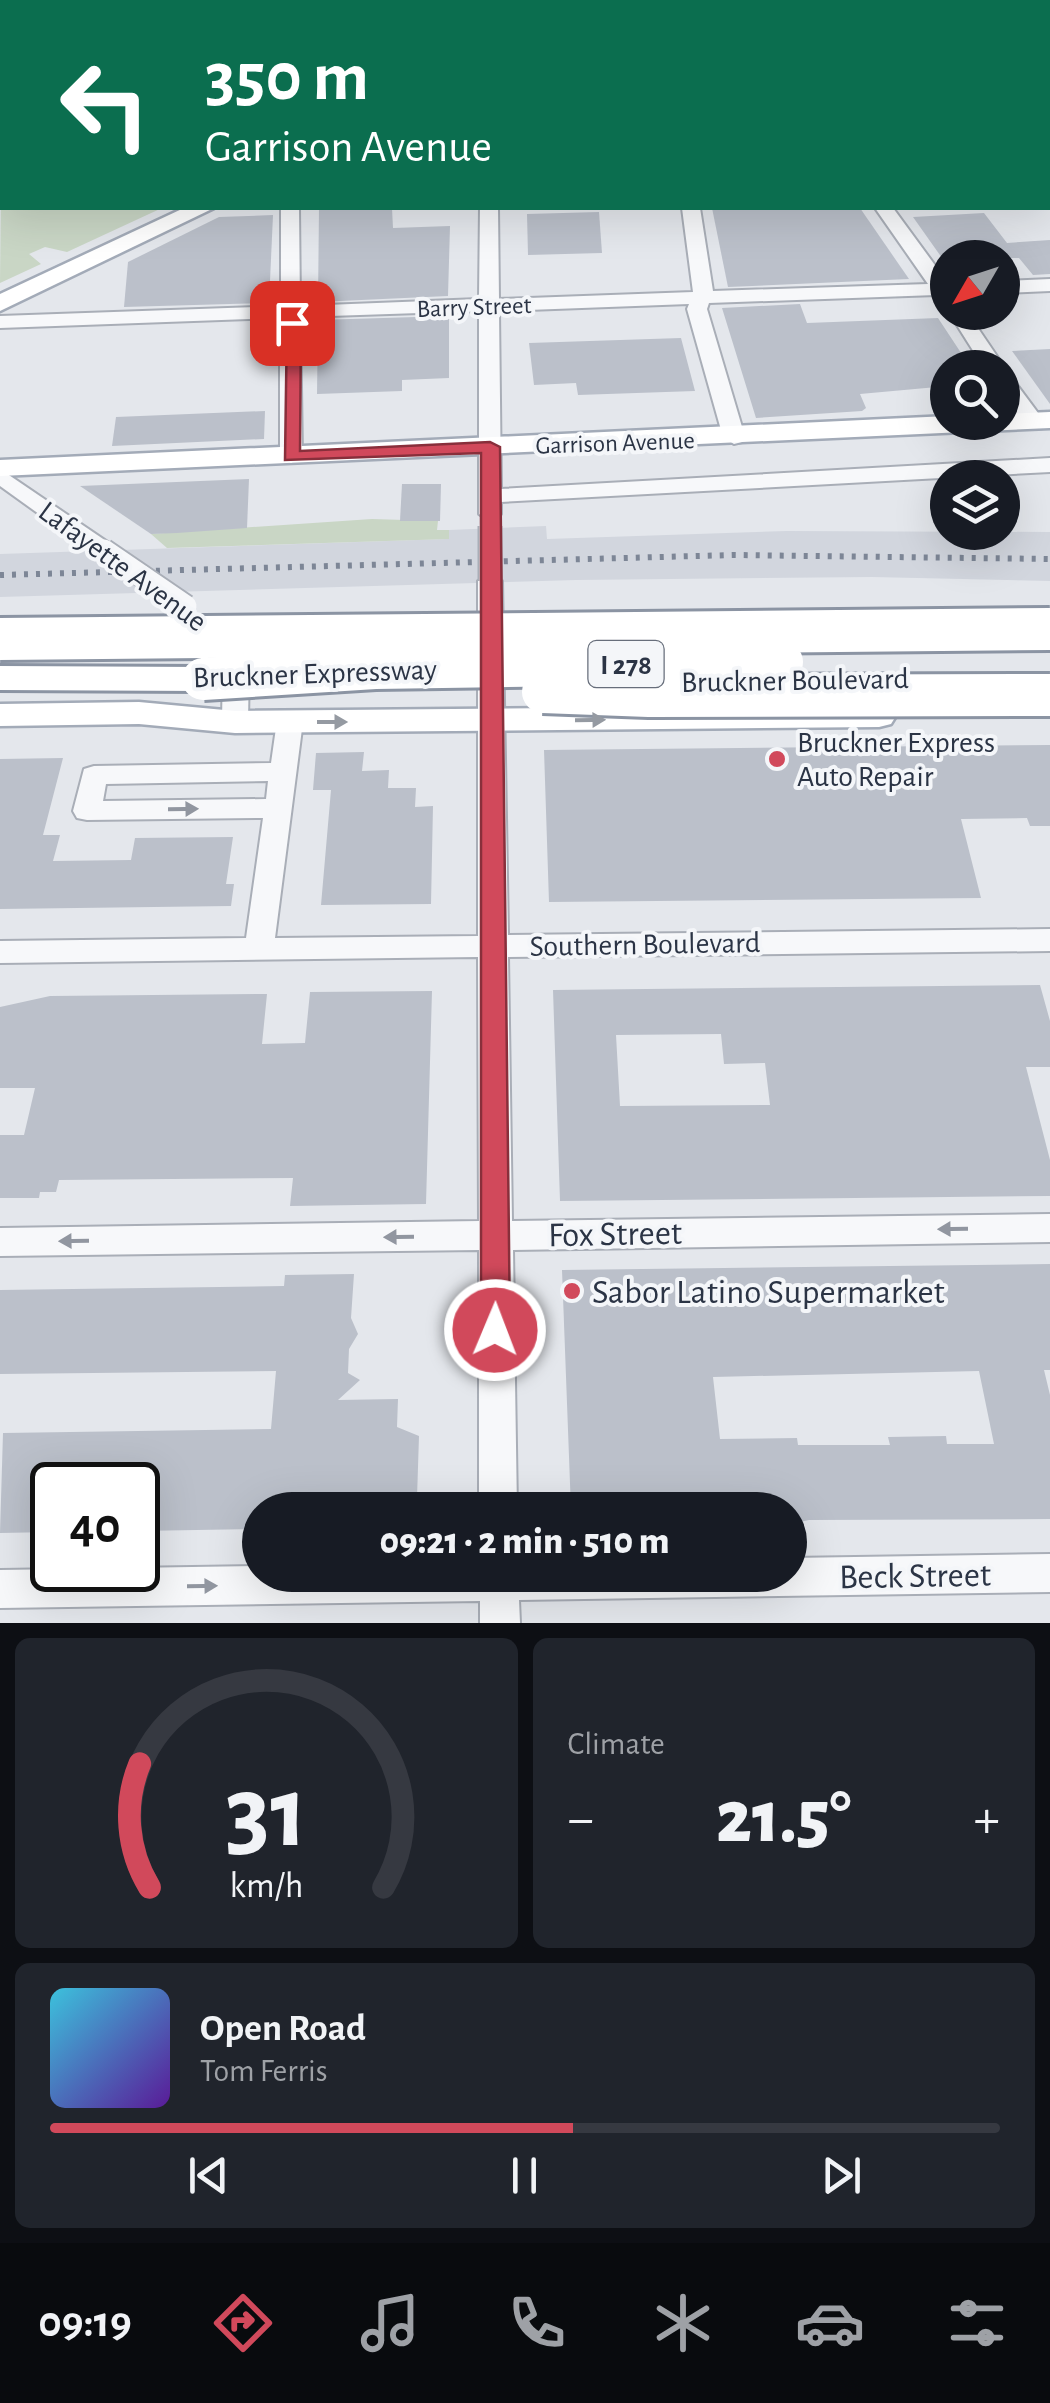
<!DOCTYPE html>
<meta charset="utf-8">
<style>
:root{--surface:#171b24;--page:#20242c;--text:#f1f3f6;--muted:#9ea1a6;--line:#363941;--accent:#d1495b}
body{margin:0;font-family:"Alegreya Sans",sans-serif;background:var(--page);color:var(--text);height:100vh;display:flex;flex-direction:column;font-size:38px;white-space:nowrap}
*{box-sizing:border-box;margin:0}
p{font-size:32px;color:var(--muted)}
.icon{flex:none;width:55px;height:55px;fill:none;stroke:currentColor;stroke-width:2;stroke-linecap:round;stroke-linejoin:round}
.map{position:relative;height:1623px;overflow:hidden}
.sheet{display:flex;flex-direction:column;gap:15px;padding:15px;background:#0d0f14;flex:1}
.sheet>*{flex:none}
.banner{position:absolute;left:0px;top:0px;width:1050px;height:210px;box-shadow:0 10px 40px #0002;background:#0b6e4f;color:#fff;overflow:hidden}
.needle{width:65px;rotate:231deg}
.tools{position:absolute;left:930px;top:240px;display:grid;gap:20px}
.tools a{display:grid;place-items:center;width:90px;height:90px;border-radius:50%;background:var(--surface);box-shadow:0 10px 40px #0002;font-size:50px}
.speed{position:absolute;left:30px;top:1462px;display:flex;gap:20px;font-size:50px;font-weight:700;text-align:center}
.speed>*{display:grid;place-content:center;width:130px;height:130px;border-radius:50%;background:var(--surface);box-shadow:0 10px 40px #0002;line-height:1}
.speed .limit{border:5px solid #111;border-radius:15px;background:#fff;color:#111}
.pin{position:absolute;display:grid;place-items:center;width:85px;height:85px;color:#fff;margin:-42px;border-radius:20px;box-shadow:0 5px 15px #0006}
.me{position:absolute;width:110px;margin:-55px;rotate:1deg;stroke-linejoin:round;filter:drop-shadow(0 0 8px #0008)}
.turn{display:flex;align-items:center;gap:35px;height:210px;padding:0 40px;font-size:45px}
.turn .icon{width:130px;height:130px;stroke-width:2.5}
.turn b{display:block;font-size:70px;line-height:85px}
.big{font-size:75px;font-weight:800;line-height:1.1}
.sheet .tile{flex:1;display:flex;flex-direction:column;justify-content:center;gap:15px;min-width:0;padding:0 35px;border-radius:15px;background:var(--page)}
.sheet .dial{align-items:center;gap:0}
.dial svg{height:260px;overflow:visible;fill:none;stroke:var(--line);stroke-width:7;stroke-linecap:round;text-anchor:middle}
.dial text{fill:var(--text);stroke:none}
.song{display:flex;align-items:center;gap:30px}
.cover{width:120px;height:120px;border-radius:15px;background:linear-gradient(135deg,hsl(190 70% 55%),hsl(270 70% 35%))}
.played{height:10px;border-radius:5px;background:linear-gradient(90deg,var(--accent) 55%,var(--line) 55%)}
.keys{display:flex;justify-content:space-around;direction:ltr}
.heat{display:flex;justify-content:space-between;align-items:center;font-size:55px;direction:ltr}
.sheet .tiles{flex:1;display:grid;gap:15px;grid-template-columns:1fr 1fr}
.tile:last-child{grid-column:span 2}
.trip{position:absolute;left:242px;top:1492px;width:565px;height:100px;border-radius:50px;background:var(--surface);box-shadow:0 10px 40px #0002;font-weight:800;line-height:100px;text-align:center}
.menu{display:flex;height:160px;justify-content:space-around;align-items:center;background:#090b0e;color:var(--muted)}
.menu .icon{width:70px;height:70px}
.menu .on{color:var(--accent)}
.menu b{font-size:45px;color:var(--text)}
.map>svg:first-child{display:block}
.built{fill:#d2d6de}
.green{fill:#c9d6c5}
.building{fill:#bbc0ca;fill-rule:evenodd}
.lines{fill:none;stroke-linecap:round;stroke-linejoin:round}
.minor-casing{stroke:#a9aeb7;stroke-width:4}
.major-casing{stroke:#a3abb8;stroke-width:5}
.highway-casing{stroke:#8b94a3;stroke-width:6}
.minor{fill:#f7f8fa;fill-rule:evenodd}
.major{fill:#fff;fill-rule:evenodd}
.highway{fill:#fff;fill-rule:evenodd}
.rail{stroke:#7d8696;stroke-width:6;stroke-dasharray:4 8;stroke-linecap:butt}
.minor-bridge-casing{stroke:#a9aeb7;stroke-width:25;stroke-linecap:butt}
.highway-bridge-casing{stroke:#8b94a3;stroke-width:48;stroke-linecap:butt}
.minor-bridge{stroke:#f7f8fa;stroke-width:21}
.highway-bridge{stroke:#fff;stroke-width:42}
.oneway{fill:#959aa2}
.oneway2{fill:#9196a0}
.route{fill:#d1495b;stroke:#882f3b;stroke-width:2.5}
.poi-dot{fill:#d1495b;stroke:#f4f6f9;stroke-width:4}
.labels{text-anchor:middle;stroke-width:8;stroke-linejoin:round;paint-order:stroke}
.far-street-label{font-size:25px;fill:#2b3445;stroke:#f4f6f9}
.shield{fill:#f4f6f9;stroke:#676e7b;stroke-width:2.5}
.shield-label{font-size:28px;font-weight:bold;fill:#2b3445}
.street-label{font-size:30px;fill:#2b3445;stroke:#f4f6f9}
.poi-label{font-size:30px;fill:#2b3445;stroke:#f4f6f9;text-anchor:start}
.near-street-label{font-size:35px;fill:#2b3445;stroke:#f4f6f9}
.near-poi-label{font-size:35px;fill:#2b3445;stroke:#f4f6f9;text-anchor:start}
</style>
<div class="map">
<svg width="1050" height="1623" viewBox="0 0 1050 1623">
<rect width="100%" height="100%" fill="#e4e7ec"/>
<polygon class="built" points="546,526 547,539 787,531 1050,532 1050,581 872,577 576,580 0,597 0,554 448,539 449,530"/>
<g class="green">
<polygon points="2,85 2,208 162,208 67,252 45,247 29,254 41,264 0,283"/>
<polygon points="372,519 438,521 437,530 449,530 449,539 167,548 151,534"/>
</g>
<g class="building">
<polygon points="319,208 392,208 393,228 450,226 448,296 318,302"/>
<polygon points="712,208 860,208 909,279 728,287"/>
<polygon points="599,212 602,253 528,255 527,214"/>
<polygon points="984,213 1007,243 1050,240 1050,274 1033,275 1019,258 942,258 913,217"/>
<polygon points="273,215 269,303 124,307 128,262 219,217"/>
<polygon points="800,304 807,323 938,318 971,368 948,368 948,386 860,394 866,408 862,411 756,418 722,308"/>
<polygon points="449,316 449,378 402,380 402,391 317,394 318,320"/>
<polygon points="681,338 695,391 578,395 576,383 534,385 529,343"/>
<polygon points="1050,349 1050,404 1012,351"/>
<polygon points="265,411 264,439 112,446 116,417"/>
<polygon points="249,479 247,528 177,533 151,534 80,486"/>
<polygon points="402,484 441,484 440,521 400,521"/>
<polygon points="1050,745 1050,826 1030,826 1027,818 961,819 981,898 549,902 544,750"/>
<polygon points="364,752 362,771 389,770 388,788 416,788 415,807 433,806 431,904 321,905 331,790 313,790 316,753"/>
<polygon points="63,758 43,835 60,835 53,861 131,860 135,838 233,837 226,884 234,884 231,906 0,909 0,759"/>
<path d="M1040,985L1050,1021V1067H1026L1050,1160V1196L560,1201L553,990ZM721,1034L724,1064L765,1063L770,1105L620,1106L616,1035Z"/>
<polygon points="432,991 426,1204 290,1206 293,1178 59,1180 56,1192 40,1192 39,1198 0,1198 0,1135 24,1135 35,1088 0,1088 0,1007 50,996 267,994 262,1044 305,1043 310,992"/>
<path d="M1050,1264V1370H1044L1050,1395V1519L809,1520L791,1524L790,1510H571L562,1270ZM979,1371L994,1444H947L946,1436L888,1437L890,1445H798L797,1438L720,1439L713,1377Z"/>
<polygon points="354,1274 351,1318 358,1334 349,1349 348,1373 360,1380 338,1400 398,1399 397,1427 419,1436 417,1498 391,1510 260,1510 260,1529 138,1531 138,1485 52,1485 52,1532 0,1533 3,1433 271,1429 276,1371 0,1374 0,1290 284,1286 285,1275"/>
</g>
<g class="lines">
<defs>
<g id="minor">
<polygon points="66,0 87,0 89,2 68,2"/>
<polygon points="1043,0 1050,0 1050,7 1041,2"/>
<rect x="1048" y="83" width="2" height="10"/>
<rect x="1048" y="169" width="2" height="13"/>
<polygon points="281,208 299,208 300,306 479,299 480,208 498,208 499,299 693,292 682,208 700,208 713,291 928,284 875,208 893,208 948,283 948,305 936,295 709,303 707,309 745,437 742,442 734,444 723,437 687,309 689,304 499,311 501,489 1050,458 1050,472 501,502 501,514 490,521 479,514 479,311 300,317 302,456 291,463 280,456 280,318 0,328 0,316 281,306"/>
<polygon points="1050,279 1050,291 1002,293 1002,281"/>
<polygon points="948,311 967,312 1005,368 1003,372 1009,374 1044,421 1041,426 1025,426 1002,393 1002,368 984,368"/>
<polygon points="0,469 112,545 116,550 112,555 96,555 0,486"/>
<path d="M490,574L502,581L508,935L1050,929V951L508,957L512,1221L1050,1214V1242L513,1250L517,1510H479V1250L0,1256V1228L479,1221L478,957L0,963V941L246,938L263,818L87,820L77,818L73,811L84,769L94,766L271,763L277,721L290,713L303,721L275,938L478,936V581ZM268,781L266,799L103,801L106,784Z"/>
<polygon points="236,653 249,661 248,722 235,730 222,722 223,661"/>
<polygon points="1050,1554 1050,1592 519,1600 520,1623 480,1623 480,1601 0,1608 0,1570 260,1566 260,1575 790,1575 790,1558"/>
</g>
<g id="major">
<polygon points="847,0 874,0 876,2 849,2"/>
<polygon points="1048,48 1050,48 1050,61 1048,60"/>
<polygon points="184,208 214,208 0,311 0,294"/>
<polygon points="1050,412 1050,428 0,476 0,460 948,416 948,422 1002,422 1002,414"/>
<polygon points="139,702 235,711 879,705 891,708 896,716 891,724 879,727 235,733 139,724 0,726 0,704"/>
</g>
<polygon id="highway" points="0,666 203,667 217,670 223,679 217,688 203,691 0,690"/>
</defs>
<use href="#minor" class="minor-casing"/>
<use href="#major" class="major-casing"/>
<use href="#highway" class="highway-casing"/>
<use href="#minor" class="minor"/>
<use href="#major" class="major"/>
<use href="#highway" class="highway"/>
<polyline class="rail" points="0,575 734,555 1050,559"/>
<defs>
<g id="minor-bridge">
<polyline points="490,526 490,581"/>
<polyline points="104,550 186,606"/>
</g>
<g id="highway-bridge">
<polyline points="0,639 1050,629"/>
<polyline points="203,679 375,668 782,662"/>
<polyline points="543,692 649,696 1050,695"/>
</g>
</defs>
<use href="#minor-bridge" class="minor-bridge-casing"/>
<use href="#highway-bridge" class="highway-bridge-casing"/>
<use href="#minor-bridge" class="minor-bridge"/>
<use href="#highway-bridge" class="highway-bridge"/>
</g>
<defs><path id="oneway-solid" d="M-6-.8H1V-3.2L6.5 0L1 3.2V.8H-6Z" transform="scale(2.5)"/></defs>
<g class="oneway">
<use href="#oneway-solid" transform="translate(590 720) rotate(-1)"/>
<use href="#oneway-solid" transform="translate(332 722)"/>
</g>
<g class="oneway2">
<use href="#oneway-solid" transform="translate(183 809) rotate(-1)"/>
<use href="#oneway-solid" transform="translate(953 1229) rotate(179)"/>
<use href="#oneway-solid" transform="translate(399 1237) rotate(179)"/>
<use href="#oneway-solid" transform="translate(74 1241) rotate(179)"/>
<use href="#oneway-solid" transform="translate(202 1586) rotate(-1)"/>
</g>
<polygon class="route" points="287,319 301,323 300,451 490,442 500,447 510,1330 506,1339 495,1343 485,1339 481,1330 481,453 285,460"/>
<g class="poi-dot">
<circle cx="777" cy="759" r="10"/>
<circle cx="572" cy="1291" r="10"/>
</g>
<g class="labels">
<g class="far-street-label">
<text transform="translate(474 306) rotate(-2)" y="9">Barry Street</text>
<text transform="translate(615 442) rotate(-2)" y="9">Garrison Avenue</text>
</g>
<rect class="shield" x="588.5" y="641" width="75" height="46" rx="8"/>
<g class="shield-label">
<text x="626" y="674">I 278</text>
</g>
<g class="street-label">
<text transform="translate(123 566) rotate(36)" y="10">Lafayette Avenue</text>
<text transform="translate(315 673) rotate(-2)" y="10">Bruckner Expressway</text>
<text transform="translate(795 680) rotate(-1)" y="10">Bruckner Boulevard</text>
<text transform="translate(645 944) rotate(-1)" y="10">Southern Boulevard</text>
</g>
<g class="poi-label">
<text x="797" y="752">Bruckner Express<tspan x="797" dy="34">Auto Repair</tspan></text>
</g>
<g class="near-street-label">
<text transform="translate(615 1233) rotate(-1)" y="12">Fox Street</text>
<text transform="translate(915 1575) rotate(-1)" y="12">Beck Street</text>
</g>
<g class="near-poi-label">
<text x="592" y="1303">Sabor Latino Supermarket</text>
</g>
</g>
</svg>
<div class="tools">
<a><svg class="needle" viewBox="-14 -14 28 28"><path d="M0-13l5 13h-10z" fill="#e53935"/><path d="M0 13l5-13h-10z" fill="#9ea1a6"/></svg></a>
<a><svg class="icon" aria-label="search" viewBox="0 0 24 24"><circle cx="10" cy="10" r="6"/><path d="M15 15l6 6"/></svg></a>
<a><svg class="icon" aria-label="layers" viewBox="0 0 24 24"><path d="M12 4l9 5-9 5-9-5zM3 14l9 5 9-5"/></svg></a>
</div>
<div class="speed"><div class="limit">40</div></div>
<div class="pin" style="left:292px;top:323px;background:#d93025"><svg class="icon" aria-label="arrive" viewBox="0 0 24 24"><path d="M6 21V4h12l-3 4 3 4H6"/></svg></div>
<svg class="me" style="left:495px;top:1330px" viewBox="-20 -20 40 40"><circle r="17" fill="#d1495b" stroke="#fff" stroke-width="3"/><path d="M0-11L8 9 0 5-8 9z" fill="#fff"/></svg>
<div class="trip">09:21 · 2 min · 510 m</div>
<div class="banner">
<div class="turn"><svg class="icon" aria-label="left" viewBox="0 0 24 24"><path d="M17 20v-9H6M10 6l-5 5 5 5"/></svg><div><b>350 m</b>Garrison Avenue</div></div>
</div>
</div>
<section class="sheet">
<div class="tiles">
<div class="tile dial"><svg viewBox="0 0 100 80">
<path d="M14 69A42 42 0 1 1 86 69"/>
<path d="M14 69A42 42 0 0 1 11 31" stroke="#d1495b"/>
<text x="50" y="56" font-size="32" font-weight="700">31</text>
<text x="50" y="72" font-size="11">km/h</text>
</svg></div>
<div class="tile"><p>Climate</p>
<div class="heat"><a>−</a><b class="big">21.5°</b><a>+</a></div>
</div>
<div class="tile">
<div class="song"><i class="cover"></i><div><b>Open Road</b><p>Tom Ferris</p></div></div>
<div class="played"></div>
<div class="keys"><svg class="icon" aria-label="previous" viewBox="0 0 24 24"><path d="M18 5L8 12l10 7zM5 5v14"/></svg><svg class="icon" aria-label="pause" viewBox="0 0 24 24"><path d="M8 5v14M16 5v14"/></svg><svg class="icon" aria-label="next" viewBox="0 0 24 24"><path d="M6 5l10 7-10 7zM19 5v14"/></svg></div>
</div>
</div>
</section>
<nav class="menu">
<b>09:19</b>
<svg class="icon on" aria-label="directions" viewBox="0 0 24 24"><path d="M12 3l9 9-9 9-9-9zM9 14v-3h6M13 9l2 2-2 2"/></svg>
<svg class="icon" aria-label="music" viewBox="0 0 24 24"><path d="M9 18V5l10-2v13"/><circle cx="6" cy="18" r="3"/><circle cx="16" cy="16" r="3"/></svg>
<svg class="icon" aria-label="phone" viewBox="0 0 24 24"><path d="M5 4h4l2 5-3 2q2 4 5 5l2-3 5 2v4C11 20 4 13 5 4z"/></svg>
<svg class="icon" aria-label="climate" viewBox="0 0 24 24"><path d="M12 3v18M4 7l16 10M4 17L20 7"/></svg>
<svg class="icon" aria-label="car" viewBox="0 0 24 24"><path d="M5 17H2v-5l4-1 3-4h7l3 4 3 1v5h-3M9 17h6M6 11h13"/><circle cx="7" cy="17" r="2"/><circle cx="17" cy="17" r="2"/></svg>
<svg class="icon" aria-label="filters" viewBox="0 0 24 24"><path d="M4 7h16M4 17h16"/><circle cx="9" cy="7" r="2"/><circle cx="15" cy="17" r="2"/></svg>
</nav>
